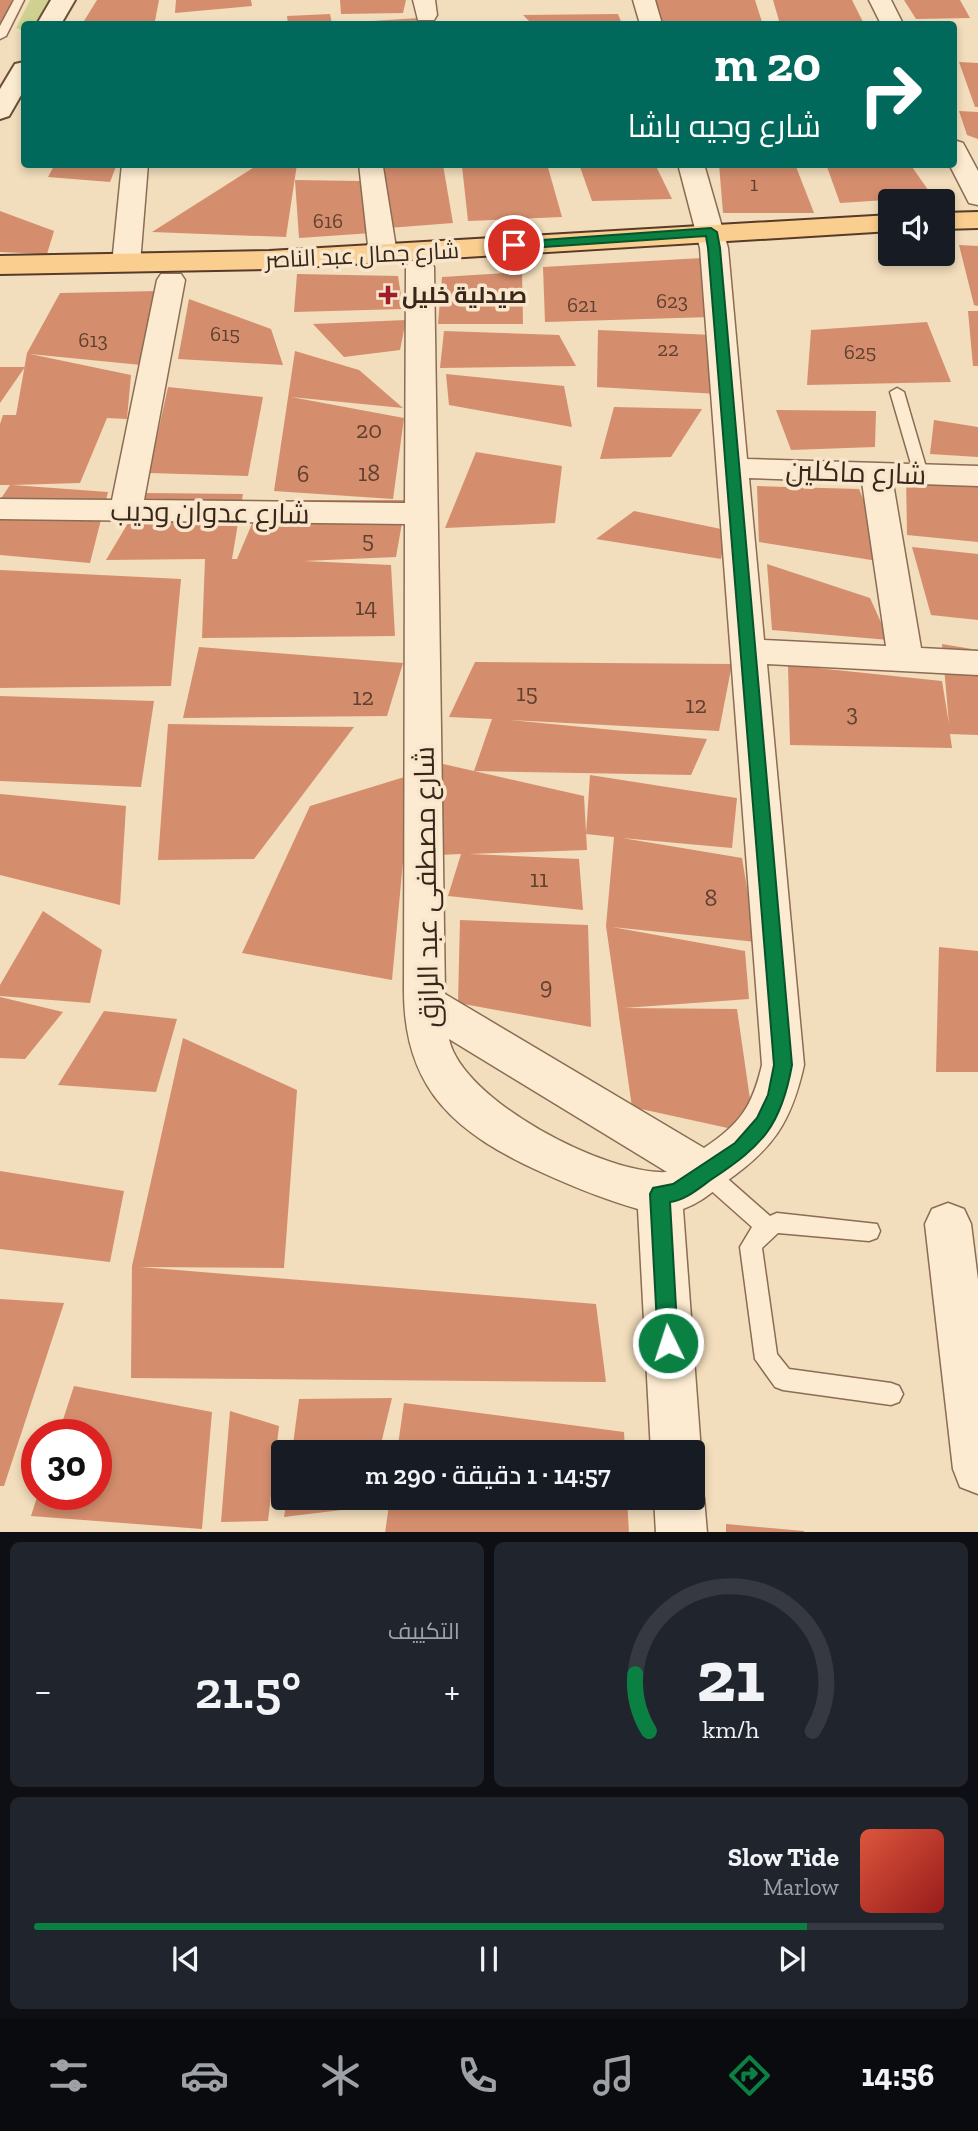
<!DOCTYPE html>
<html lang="ar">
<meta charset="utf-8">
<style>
:root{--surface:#171b24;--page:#20242c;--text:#f1f3f6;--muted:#9ea1a6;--line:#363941;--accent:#0b8043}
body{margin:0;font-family:"Zilla Slab",Cairo,serif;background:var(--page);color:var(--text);direction:rtl;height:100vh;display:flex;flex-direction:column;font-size:26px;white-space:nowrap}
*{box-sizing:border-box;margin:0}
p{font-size:23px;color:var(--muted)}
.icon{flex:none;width:38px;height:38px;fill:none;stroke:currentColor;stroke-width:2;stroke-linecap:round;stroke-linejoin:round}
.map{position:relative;height:1532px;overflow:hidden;direction:ltr}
.drawer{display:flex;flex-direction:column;gap:10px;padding:10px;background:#0d0f14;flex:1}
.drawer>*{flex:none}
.banner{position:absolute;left:21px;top:21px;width:936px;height:147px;border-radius:7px;box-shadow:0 4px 10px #0003;direction:rtl;background:#00695c;color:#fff;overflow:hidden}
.controls{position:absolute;left:878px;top:189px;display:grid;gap:14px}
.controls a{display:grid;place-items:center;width:77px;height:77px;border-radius:7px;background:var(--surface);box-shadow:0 4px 10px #0003;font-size:35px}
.speed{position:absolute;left:21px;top:1419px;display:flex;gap:14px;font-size:35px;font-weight:700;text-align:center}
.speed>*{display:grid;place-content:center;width:91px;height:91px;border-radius:50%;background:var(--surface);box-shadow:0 4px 10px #0003;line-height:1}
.speed .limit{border:10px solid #d22;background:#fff;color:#111}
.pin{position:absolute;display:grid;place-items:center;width:60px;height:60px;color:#fff;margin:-30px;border:4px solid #fff;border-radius:50%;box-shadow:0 2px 7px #0007}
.me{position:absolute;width:77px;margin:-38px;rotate:356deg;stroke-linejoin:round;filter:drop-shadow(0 0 5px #0008)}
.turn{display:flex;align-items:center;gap:24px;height:147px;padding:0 21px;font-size:32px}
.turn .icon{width:91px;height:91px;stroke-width:2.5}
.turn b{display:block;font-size:49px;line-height:60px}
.big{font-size:52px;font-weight:600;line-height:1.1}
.drawer .tile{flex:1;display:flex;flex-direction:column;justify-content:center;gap:10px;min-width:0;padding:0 24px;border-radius:10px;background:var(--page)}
.drawer .dial{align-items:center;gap:0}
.dial svg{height:182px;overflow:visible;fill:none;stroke:var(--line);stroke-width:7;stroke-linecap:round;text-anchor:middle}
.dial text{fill:var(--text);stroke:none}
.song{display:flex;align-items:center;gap:21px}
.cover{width:84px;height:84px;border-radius:10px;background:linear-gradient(135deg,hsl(10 70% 55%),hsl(0 70% 35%))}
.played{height:7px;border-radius:4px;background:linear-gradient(90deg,var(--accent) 85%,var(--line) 85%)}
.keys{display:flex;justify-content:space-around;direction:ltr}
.heat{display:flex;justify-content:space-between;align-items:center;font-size:38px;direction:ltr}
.drawer .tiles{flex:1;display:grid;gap:10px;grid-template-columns:1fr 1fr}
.tile:last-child{grid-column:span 2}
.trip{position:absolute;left:271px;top:1440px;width:434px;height:70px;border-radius:7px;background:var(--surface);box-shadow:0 4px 10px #0003;font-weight:600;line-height:70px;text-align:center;direction:rtl}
.tabs{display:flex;height:112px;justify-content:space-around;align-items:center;background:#090b0e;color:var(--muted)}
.tabs .icon{width:49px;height:49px}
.tabs .current{color:var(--accent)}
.tabs b{font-size:32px;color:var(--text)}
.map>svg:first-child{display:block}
.green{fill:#cfd190}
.building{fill:#d48e6e}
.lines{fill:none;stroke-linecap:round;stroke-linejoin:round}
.lane-casing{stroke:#8b6c54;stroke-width:3}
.street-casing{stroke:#8b6c54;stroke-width:3}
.secondary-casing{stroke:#6d4d38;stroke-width:4}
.primary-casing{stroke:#583a29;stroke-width:4}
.lane{fill:#fcebd0;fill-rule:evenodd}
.street{fill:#fcebd0;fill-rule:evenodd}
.secondary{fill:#fcebd0;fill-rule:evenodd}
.primary{fill:#face8f;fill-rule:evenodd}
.route{fill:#0b8043;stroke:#07532c;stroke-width:2}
.poi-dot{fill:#a01e2c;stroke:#f9e7cd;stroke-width:2.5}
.labels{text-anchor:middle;stroke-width:7;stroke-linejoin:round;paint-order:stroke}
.far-number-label{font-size:21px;fill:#60402f}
.far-street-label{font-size:23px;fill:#39261a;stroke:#f9e7cd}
.far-poi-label{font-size:23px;font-weight:bold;fill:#39261a;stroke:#f9e7cd;text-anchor:start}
.number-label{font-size:24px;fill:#60402f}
.street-label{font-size:28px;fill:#39261a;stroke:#f9e7cd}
</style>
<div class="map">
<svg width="978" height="1533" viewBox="0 0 978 1533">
<rect width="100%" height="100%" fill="#f2ddbc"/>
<polygon class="green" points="30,0 52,0 39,24 24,24 24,31 16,28"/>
<g class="building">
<polygon points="0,0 12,0 7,23 0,23"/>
<polygon points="97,0 159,0 155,21 84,21"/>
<polygon points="176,0 251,0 252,6 175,13"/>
<polygon points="340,0 406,0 403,13 341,14"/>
<polygon points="655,0 755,0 762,22 661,22"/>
<polygon points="773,0 852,0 864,24 780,24"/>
<polygon points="904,0 960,0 970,18 916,19"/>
<polygon points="330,14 332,24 288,24 287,16"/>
<polygon points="618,14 622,24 532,24 523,15"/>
<polygon points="435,17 433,24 355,24 356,22"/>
<polygon points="959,62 978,63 978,107 975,107"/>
<polygon points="959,111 978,112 978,139 967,135"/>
<polygon points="55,164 117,164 110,182 48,177"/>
<polygon points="259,164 297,164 286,237 152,232"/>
<polygon points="547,164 562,217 468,221 462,166"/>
<polygon points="579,164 655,164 672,199 592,201"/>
<polygon points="719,164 795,164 814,213 723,213"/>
<polygon points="826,164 910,164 933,197 840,203"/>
<polygon points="443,165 453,223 388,228 370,167"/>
<polygon points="295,180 361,181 372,233 299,238"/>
<polygon points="0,211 54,231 47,254 0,252"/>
<polygon points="959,245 978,246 978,306 974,305"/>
<polygon points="702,258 711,317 545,322 543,267"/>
<polygon points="522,272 523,324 438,324 442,277"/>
<polygon points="297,274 398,276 403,309 294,312"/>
<polygon points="159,291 141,365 30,354 131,375 127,419 107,418 80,483 12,485 108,492 90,563 0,555 0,500 10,485 0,485 0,424 3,415 16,415 27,353 60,293"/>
<polygon points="189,299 271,329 283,365 178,359"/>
<polygon points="968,311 978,311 978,366 973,366"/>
<polygon points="406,320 400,350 344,357 313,324"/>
<polygon points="927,322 951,382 807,385 811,330"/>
<polygon points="598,330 713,335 718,394 597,387"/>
<polygon points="444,331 559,335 576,366 440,368"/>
<polygon points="295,351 359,370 403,408 291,397 404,418 393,499 274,491"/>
<polygon points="0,367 25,367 0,403"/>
<polygon points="446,374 564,386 572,427 449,405"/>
<polygon points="168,387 263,397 248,476 149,473"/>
<polygon points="614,407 702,409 671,457 600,459"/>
<polygon points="776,410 876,411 875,447 791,450"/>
<polygon points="934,420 978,427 978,457 930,454"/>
<polygon points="476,452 562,466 555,523 445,528"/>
<polygon points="906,474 978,481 978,542 907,535"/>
<polygon points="757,486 859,489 890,563 759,542"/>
<polygon points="146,493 243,494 232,559 237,559 262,500 406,500 396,557 304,561 391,565 395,636 202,638 205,559 106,560"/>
<polygon points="634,511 726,530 721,559 596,539"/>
<polygon points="912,547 978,554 978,620 931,615"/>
<polygon points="767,564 870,598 889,640 772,630"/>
<polygon points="0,570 181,579 171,686 0,688"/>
<polygon points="942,644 978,650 978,735 950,734 952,748 790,745 788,665 942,681 949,724"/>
<polygon points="199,647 403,663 387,716 183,718"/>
<polygon points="475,662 732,664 719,731 510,720 707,739 691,775 474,771 584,796 587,850 469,854 579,859 583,910 448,896 461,854 438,855 443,764 474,771 492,719 449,717"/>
<polygon points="0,696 154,701 141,787 0,781"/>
<polygon points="168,724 354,727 254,859 158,860"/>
<polygon points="411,775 392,980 242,953 310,806"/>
<polygon points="590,775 737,798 732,848 622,838 742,858 756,942 612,927 745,951 749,999 624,1008 737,1009 755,1134 632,1107 606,926 614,837 586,834"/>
<polygon points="0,794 126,806 120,905 0,875"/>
<polygon points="43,911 102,950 90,1003 0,996 0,985"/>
<polygon points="460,920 588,925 591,1027 458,1003"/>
<polygon points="939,947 978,951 978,1072 936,1072"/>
<polygon points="0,997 63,1012 25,1059 0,1058"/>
<polygon points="104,1011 177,1019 156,1092 58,1085"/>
<polygon points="183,1038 297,1090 284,1268 140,1267 596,1304 606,1382 131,1378 132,1266"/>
<polygon points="0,1171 124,1191 110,1262 0,1249"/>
<polygon points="0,1299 64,1303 4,1486 0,1486"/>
<polygon points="74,1386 212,1412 202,1529 31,1516 38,1494 96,1494 96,1435 58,1435"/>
<polygon points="392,1398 379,1452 292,1452 299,1399"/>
<polygon points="404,1403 624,1432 625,1452 397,1452"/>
<polygon points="230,1411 279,1426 268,1521 221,1522"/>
<polygon points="287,1498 368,1498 366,1507 284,1517"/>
<polygon points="390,1498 627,1498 629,1533 385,1533"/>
<polygon points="726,1524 804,1531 804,1533 726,1533"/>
</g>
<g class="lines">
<defs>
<g id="lane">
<polygon points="14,0 24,0 6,36 0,39 0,26"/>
<polygon points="897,388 904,392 928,474 926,477 921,479 914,474 890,392"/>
<polygon points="705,1163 712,1165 770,1216 777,1213 877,1224 880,1231 877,1238 869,1241 778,1233 762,1248 777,1354 789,1369 891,1383 899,1386 903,1394 899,1402 891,1405 783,1390 775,1387 755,1359 740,1247 752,1227 698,1179 694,1172 698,1165"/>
</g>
<g id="street">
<polygon points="413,0 435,0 437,15 434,20 418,20"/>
<polygon points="633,0 655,0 662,24 640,24"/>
<polygon points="869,0 891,0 903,24 881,24"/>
<polygon points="954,140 963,143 978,171 978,205 969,203 949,164 954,164"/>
<polygon points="122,164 148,164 140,264 136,270 116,270 112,264"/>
<polygon points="359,164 383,167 397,254 393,260 373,260 369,254"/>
<path d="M678,164H704L728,248L747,459L978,466V486L893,483L921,648L978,651V675L767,664L804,1065C791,1123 773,1149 724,1183C711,1193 700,1203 683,1209L701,1452L693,1470V1452H651L638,1209C606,1200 574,1187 543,1173C457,1134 404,1091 404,991L405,524L0,519V499L112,500L157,280L161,274H181L185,280L144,500L405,503L406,267L410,261H430L434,267L445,994L704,1148C740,1124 752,1107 762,1065L700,248ZM749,478L862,482L886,646L764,640ZM449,1039L667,1172C608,1176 462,1101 449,1039Z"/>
<polygon points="948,1203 964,1209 971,1224 978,1280 978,1494 960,1487 953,1469 925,1224 932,1209"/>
<polygon points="693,1479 697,1480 704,1498 707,1533 656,1533 654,1498 693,1498"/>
</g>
<g id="secondary">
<polygon points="51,0 75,0 61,24 37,24"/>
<polygon points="24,62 24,90 9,116 0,119 0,89 15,64"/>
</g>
<g id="primary">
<polygon points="978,212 978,228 943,229 943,213"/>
<polygon points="891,215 891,231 269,269 0,274 0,256 269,251"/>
</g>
</defs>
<use href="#lane" class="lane-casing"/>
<use href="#street" class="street-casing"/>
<use href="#secondary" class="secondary-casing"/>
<use href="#primary" class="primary-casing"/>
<use href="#lane" class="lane"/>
<use href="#street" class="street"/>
<use href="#secondary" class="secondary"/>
<use href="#primary" class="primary"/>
</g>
<path class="route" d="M711,228L717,232L720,248L792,1065C781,1126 763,1145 712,1179C699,1188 686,1200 670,1202L678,1343L675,1350L668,1353L661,1350L658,1343L650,1194L653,1188L673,1184L735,1143L757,1118L768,1095L774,1065L708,248L706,236L514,249L508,245L514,242Z"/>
<path class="poi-dot" d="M384.5 284.5h7v7h7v7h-7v7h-7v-7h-7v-7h7z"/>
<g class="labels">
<g class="far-number-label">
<text x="754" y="191">1</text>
<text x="328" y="228">616</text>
<text x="672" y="308">623</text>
<text x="582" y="312">621</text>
<text x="225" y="341">615</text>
<text x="93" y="347">613</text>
<text x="668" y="356">22</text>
<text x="860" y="359">625</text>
</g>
<g class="far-street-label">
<text transform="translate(362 255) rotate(-3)" y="8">شارع جمال عبد الناصر</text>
</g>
<g class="far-poi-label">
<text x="402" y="303">صيدلية خليل</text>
</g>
<g class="number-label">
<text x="369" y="438">20</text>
<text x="369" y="481">18</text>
<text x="303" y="482">6</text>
<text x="368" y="548">5</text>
<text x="366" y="615">14</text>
<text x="527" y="701">15</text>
<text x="363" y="705">12</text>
<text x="696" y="713">12</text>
<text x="852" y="721">3</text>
<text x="539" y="887">11</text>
<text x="711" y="906">8</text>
<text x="546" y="994">9</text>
</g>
<g class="street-label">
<text transform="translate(856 472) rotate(2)" y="10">شارع ماكلين</text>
<text transform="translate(210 512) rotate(1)" y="10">شارع عدوان وديب</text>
<text transform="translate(426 887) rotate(-91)" y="10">شارع مصطفى عبد الرازق</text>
</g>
</g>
</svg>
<div class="controls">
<a><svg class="icon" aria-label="sound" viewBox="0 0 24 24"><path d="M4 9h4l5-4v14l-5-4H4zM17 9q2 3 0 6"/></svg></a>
</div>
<div class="speed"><div class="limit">30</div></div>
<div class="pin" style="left:514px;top:245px;background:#d93025"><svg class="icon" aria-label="arrive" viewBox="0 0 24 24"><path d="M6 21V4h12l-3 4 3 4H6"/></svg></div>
<svg class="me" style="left:668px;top:1343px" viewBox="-20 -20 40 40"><circle r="17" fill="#0b8043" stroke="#fff" stroke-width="3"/><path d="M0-11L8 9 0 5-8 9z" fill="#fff"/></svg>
<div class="trip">14:57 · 1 دقيقة · 290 m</div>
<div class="banner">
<div class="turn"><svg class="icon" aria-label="right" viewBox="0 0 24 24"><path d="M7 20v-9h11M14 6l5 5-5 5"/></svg><div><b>20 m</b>شارع وجيه باشا</div></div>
</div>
</div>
<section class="drawer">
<div class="tiles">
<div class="tile dial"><svg viewBox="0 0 100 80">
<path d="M14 69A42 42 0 1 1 86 69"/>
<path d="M14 69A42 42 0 0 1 8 44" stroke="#0b8043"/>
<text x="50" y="56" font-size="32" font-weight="700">21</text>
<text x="50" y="72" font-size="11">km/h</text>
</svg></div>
<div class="tile"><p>التكييف</p>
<div class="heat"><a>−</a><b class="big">21.5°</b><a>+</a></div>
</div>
<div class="tile">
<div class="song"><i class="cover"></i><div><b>Slow Tide</b><p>Marlow</p></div></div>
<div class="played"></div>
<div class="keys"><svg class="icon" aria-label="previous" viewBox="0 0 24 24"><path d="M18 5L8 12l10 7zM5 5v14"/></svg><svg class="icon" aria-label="pause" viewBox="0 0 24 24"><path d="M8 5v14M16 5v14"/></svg><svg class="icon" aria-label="next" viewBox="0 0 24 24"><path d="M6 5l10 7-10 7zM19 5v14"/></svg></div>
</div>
</div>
</section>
<nav class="tabs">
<b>14:56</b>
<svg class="icon current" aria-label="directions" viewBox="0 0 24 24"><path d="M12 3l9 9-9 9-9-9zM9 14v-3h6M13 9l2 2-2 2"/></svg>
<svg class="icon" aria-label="music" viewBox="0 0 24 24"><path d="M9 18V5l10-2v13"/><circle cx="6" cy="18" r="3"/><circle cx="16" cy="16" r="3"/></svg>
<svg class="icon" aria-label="phone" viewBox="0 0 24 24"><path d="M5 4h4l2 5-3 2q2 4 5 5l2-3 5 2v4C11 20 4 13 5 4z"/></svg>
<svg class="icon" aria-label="climate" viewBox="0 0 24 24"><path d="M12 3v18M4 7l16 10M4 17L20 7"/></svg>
<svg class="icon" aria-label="car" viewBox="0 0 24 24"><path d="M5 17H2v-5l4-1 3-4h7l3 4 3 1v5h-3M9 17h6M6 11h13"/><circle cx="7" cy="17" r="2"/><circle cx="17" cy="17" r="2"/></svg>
<svg class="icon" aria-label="filters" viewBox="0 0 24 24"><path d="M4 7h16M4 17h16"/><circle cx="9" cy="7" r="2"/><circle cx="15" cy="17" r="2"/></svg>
</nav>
